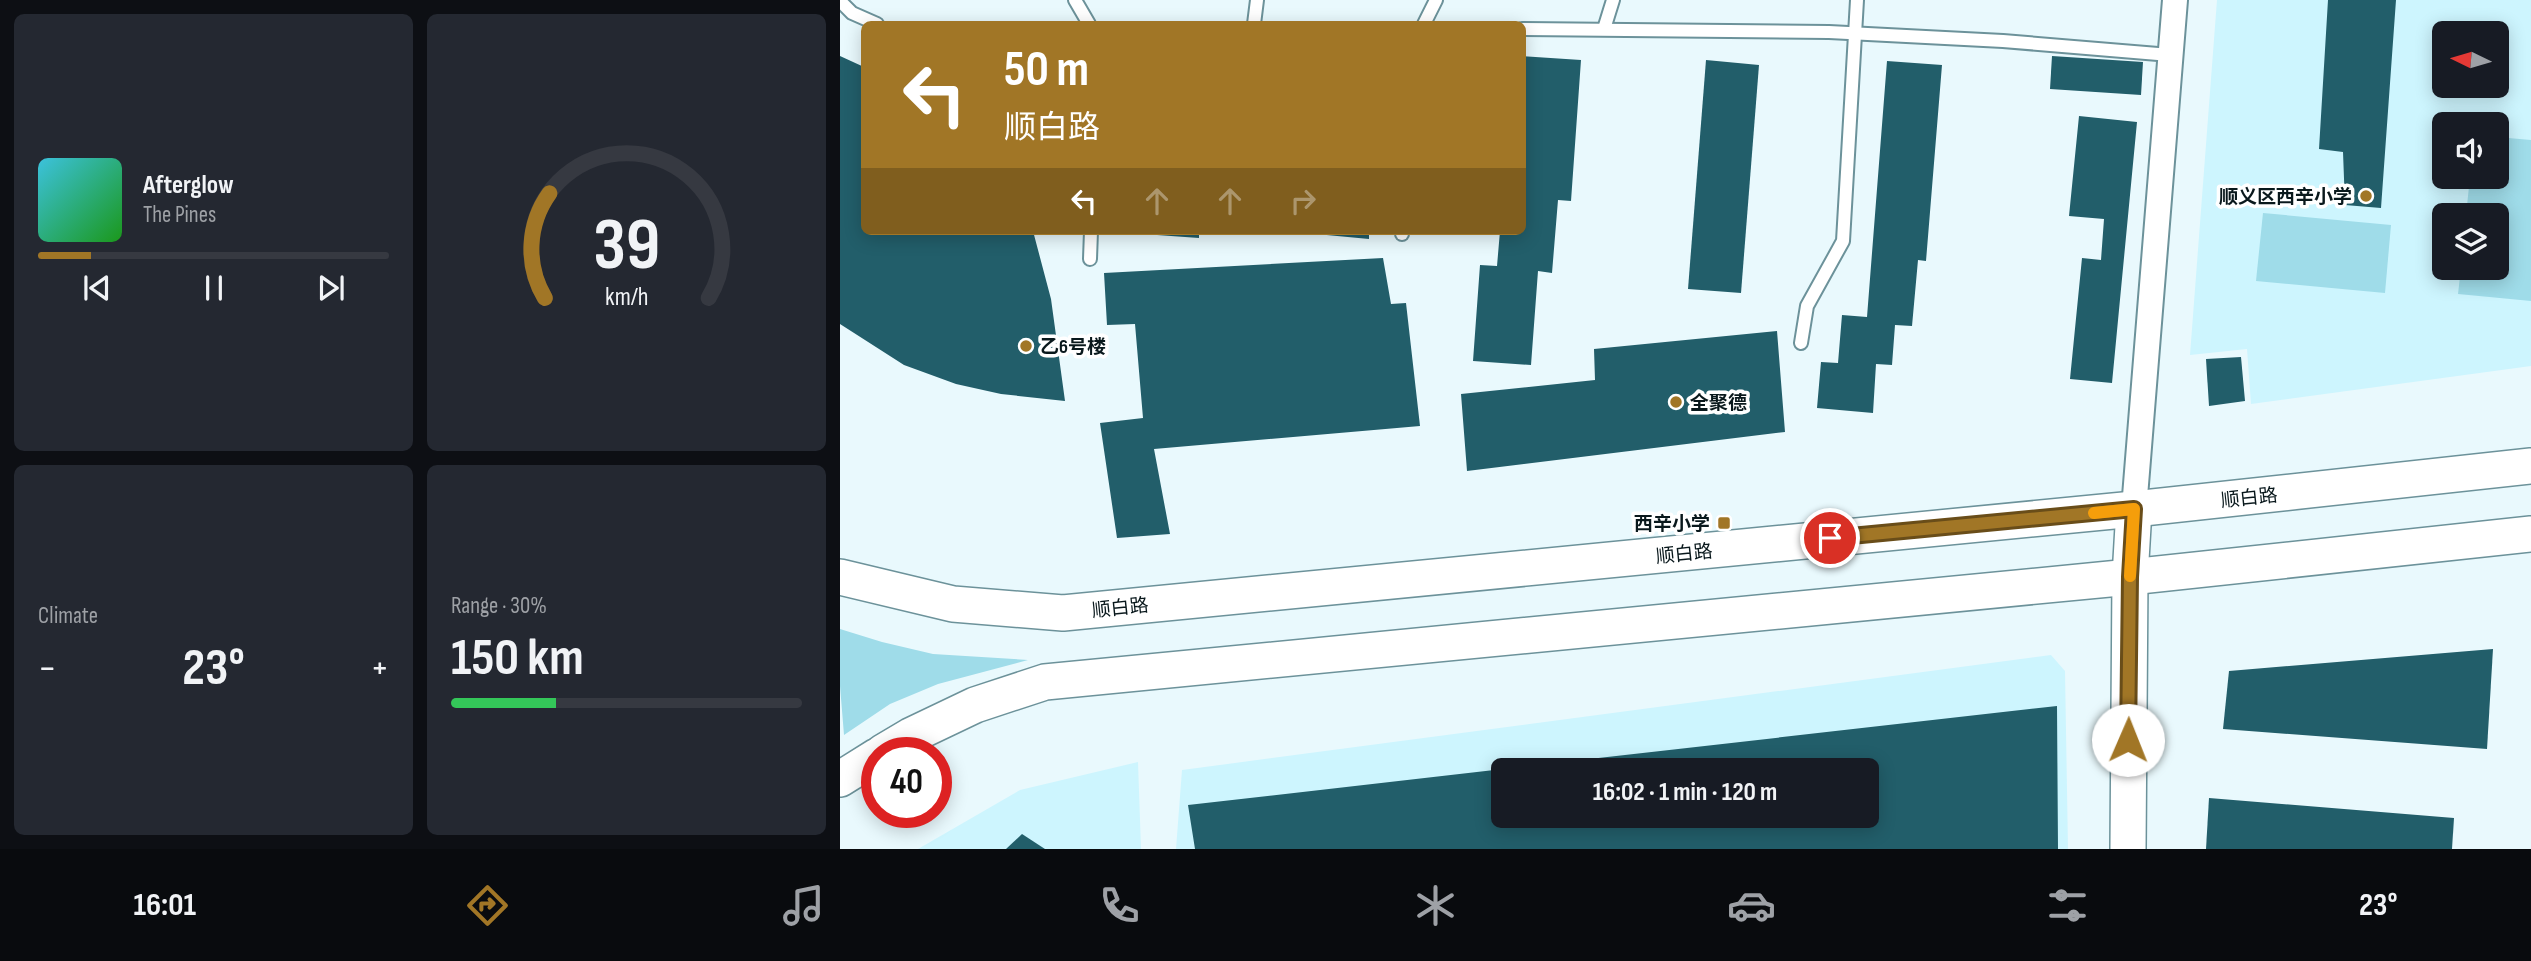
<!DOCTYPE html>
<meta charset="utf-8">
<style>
:root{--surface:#171b24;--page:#242831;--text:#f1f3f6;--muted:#9ea1a6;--line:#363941;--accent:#a17626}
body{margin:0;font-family:"Sofia Sans Condensed","Noto Sans SC",sans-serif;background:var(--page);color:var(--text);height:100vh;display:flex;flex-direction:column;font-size:26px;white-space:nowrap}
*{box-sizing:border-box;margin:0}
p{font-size:23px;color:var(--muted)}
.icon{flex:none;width:38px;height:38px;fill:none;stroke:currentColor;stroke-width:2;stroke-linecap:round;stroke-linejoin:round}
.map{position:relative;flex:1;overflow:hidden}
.side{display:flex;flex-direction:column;gap:14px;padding:14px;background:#0d0f14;width:840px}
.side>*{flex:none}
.hud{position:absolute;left:21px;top:21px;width:665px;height:214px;border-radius:10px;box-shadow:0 4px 18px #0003;background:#a17626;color:#fff;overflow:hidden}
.needle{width:46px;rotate:275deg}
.fabs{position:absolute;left:1592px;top:21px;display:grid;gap:14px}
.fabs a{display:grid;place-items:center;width:77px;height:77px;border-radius:10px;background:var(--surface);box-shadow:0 4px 18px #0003;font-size:35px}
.speed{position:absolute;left:21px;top:737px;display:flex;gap:14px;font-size:35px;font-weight:700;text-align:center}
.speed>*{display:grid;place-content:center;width:91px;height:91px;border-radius:50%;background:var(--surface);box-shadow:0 4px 18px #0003;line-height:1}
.speed .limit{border:10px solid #d22;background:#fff;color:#111}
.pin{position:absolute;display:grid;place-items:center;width:60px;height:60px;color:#fff;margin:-30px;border:4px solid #fff;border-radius:50%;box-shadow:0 2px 7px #0007}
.me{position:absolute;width:77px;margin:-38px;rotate:1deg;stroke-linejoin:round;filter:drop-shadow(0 0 5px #0008)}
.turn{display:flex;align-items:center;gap:24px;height:147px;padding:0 28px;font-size:32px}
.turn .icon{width:91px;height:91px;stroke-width:2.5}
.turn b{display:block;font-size:49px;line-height:60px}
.lanes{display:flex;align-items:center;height:66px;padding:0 28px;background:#0003;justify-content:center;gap:35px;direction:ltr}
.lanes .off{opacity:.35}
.big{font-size:52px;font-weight:700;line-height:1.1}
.side .widget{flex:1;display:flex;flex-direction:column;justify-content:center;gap:10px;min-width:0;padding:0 24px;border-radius:10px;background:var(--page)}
.side .dial{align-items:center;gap:0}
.dial svg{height:182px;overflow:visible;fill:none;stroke:var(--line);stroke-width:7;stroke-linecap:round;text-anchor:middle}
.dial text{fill:var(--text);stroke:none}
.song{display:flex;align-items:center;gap:21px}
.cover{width:84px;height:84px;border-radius:10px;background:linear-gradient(135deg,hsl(190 70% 55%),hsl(120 70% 35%))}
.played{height:7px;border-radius:4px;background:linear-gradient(90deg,var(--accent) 15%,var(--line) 15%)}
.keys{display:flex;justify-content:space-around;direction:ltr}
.heat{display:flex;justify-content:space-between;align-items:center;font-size:38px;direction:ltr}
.charge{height:10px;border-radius:5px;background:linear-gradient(90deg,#34c759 30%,var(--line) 0)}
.side .tiles{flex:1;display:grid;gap:14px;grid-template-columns:repeat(2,1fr)}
.trip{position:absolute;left:651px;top:758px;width:388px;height:70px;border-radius:10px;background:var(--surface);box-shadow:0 4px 18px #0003;font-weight:700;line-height:70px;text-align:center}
.menu{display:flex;height:112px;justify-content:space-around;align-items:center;background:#090b0e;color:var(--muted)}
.menu .icon{width:49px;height:49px}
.menu .active{color:var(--accent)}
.menu b{font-size:32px;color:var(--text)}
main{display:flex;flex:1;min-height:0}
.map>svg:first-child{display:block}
.built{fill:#cdf5fe;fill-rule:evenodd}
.green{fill:#9fdce9}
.building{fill:#225e6a}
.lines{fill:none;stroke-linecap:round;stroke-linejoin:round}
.lane-casing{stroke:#6c929a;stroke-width:16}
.street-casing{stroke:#6c929a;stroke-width:28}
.secondary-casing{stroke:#6c929a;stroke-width:38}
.lane{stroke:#fff;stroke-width:12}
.street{stroke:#fff;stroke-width:24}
.secondary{stroke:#fff;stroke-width:35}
.route-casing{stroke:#694d19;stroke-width:18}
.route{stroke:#a17626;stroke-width:12}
.slow{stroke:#f59e0b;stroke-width:12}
.poi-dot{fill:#a17626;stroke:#fff;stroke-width:2.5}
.labels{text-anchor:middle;stroke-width:7;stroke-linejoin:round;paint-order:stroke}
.poi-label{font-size:19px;font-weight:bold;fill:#09181c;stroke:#fff;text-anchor:end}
.street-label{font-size:19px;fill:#09181c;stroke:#fff}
</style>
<main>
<section class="side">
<div class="tiles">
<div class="widget">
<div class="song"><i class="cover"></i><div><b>Afterglow</b><p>The Pines</p></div></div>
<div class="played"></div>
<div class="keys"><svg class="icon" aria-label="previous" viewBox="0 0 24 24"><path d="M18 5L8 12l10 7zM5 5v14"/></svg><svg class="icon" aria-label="pause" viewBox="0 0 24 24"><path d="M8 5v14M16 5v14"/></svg><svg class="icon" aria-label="next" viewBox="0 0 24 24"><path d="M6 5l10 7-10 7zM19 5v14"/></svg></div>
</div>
<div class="widget dial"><svg viewBox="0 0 100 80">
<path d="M14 69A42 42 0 1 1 86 69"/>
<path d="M14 69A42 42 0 0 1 16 23" stroke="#a17626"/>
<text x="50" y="56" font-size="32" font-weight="700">39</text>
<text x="50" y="72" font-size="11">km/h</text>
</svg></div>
<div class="widget"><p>Climate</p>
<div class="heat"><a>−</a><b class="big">23°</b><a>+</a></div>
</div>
<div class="widget"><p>Range · 30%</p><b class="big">150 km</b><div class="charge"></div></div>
</div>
</section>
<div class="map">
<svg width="1691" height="849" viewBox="0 0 1691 849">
<rect width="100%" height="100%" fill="#e9f9fd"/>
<g class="built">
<path d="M1377,0H1691V366L1411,404L1407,349L1350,355ZM1605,33H1657V86H1605ZM1605,124H1657V177H1605ZM1605,215H1657V268H1605Z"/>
<path d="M1211,655L1225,671L1228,849H336L342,770ZM663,770H1027V816H663Z"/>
<polygon points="298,762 301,849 78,849 180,790"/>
</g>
<g class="green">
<polygon points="1657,137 1691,140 1691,301 1618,294 1621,268 1657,268 1657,215 1626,215 1630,177 1657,177"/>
<polygon points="1423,213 1551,225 1545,293 1416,281"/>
<polygon points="0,629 42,642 93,654 188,660 98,684 50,704 4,735 0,686"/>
</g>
<g class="building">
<polygon points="1488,0 1556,0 1541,208 1505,205 1503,152 1479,149"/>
<polygon points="0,56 24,67 24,231 193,231 211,299 225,401 161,394 116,384 64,365 0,324"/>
<polygon points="682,56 741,60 731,201 718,200 712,273 698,271 691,365 633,361 640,265 657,266 660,231 682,231"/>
<polygon points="1212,56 1303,62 1301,95 1210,89"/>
<polygon points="866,60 919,65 901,293 848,289"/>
<polygon points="1047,61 1102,65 1086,261 1078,260 1072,326 1055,325 1052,365 1036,364 1033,413 977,408 981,362 998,363 1002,315 1027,317"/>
<polygon points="1239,116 1297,122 1272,383 1230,379 1242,258 1261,260 1264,219 1229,216"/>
<polygon points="303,231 359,231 359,238 303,234"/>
<polygon points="476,231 529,231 529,239 476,234"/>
<polygon points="543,258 551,304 566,303 580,426 314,449 330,534 277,538 260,423 303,418 295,324 267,325 264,273"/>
<polygon points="937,331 945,432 627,471 621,394 755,380 754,349"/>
<polygon points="1401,357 1405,401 1369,406 1366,359"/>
<polygon points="1653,649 1647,749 1383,729 1389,671"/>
<polygon points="1217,706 1218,849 355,849 348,805 663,769 663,816 1027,816 1027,770 670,768"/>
<polygon points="1369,798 1614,818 1612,849 1366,849"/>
<polygon points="182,834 205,849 166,849"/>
</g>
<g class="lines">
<defs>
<g id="lane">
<polyline points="235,0 249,24"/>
<polyline points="0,1 12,13 37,24"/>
<polyline points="414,24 417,0"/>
<polyline points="584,24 596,0"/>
<polyline points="682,29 989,32 1163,41 1330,55"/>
<polyline points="764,29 773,0"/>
<polyline points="562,234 562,231"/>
<polyline points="250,259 251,231"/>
<polyline points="961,343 967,306 1003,241 1017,0"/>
</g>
<polyline id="street" points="1294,509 1335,0"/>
<g id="secondary">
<polyline points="0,577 113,604 223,613 1294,509 1691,466"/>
<polyline points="43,752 70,736 135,705 205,682 1290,577 1691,534"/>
<polyline points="0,779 37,756"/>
<polyline points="1288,849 1290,577 1294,509"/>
</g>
</defs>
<use href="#lane" class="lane-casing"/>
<use href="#street" class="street-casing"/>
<use href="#secondary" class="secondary-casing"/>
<use href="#lane" class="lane"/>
<use href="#street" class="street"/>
<use href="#secondary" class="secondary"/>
</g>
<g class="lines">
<defs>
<polyline id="route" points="990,538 1294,509 1290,577 1288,740"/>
</defs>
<use href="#route" class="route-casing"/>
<use href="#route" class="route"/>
<polyline class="slow" points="1254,513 1294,509 1290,576"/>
</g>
<g class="poi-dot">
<circle cx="1526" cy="196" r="7"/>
<circle cx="186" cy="346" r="7"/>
<circle cx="836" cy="402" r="7"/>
<rect x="877" y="516" width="14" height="14" rx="3.5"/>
</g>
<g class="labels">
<g class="poi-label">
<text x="1512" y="203">顺义区西辛小学</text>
<text x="200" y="353" text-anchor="start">乙6号楼</text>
<text x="850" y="409" text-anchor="start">全聚德</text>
<text x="870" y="530">西辛小学</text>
</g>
<g class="street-label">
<text transform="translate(1409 497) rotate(-6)" y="7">顺白路</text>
<text transform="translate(844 553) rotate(-6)" y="7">顺白路</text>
<text transform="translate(280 607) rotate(-6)" y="7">顺白路</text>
</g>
</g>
</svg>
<div class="fabs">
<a><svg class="needle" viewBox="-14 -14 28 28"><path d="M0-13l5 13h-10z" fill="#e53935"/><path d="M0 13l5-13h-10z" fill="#9ea1a6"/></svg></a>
<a><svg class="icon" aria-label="sound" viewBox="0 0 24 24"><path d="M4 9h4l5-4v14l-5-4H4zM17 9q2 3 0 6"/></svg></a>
<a><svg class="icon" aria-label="layers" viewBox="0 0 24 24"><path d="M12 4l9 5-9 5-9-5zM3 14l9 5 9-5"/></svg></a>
</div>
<div class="speed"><div class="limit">40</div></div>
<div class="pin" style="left:990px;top:538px;background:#d93025"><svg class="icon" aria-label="arrive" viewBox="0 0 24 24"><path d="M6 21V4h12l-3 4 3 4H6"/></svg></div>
<svg class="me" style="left:1288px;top:740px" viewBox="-20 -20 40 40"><circle r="19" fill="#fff"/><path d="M0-13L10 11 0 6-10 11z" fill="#a17626"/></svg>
<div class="trip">16:02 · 1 min · 120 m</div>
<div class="hud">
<div class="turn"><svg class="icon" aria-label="left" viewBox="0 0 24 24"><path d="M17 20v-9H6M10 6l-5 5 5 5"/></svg><div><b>50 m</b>顺白路</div></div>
<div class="lanes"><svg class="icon" aria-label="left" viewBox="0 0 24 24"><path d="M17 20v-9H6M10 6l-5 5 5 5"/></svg><svg class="icon off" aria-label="ahead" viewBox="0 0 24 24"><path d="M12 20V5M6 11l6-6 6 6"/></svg><svg class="icon off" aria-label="ahead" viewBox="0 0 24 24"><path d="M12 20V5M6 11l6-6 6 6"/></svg><svg class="icon off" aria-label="right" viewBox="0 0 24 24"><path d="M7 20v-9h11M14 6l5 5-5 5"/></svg></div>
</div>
</div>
</main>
<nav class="menu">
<b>16:01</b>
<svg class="icon active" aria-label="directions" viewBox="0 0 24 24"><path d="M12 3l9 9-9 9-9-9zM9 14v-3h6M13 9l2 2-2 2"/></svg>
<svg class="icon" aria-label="music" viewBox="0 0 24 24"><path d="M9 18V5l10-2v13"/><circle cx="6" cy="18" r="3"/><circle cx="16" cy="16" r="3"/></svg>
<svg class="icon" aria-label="phone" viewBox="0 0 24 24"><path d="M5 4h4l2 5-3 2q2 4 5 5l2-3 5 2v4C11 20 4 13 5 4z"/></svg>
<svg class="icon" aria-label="climate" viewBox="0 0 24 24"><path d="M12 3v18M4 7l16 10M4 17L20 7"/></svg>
<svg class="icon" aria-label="car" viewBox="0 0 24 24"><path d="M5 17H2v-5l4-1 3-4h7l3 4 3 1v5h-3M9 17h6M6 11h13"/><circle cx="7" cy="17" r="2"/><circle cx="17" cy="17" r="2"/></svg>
<svg class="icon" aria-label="filters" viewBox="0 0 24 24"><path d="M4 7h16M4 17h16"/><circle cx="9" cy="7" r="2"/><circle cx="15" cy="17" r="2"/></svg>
<b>23°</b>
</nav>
